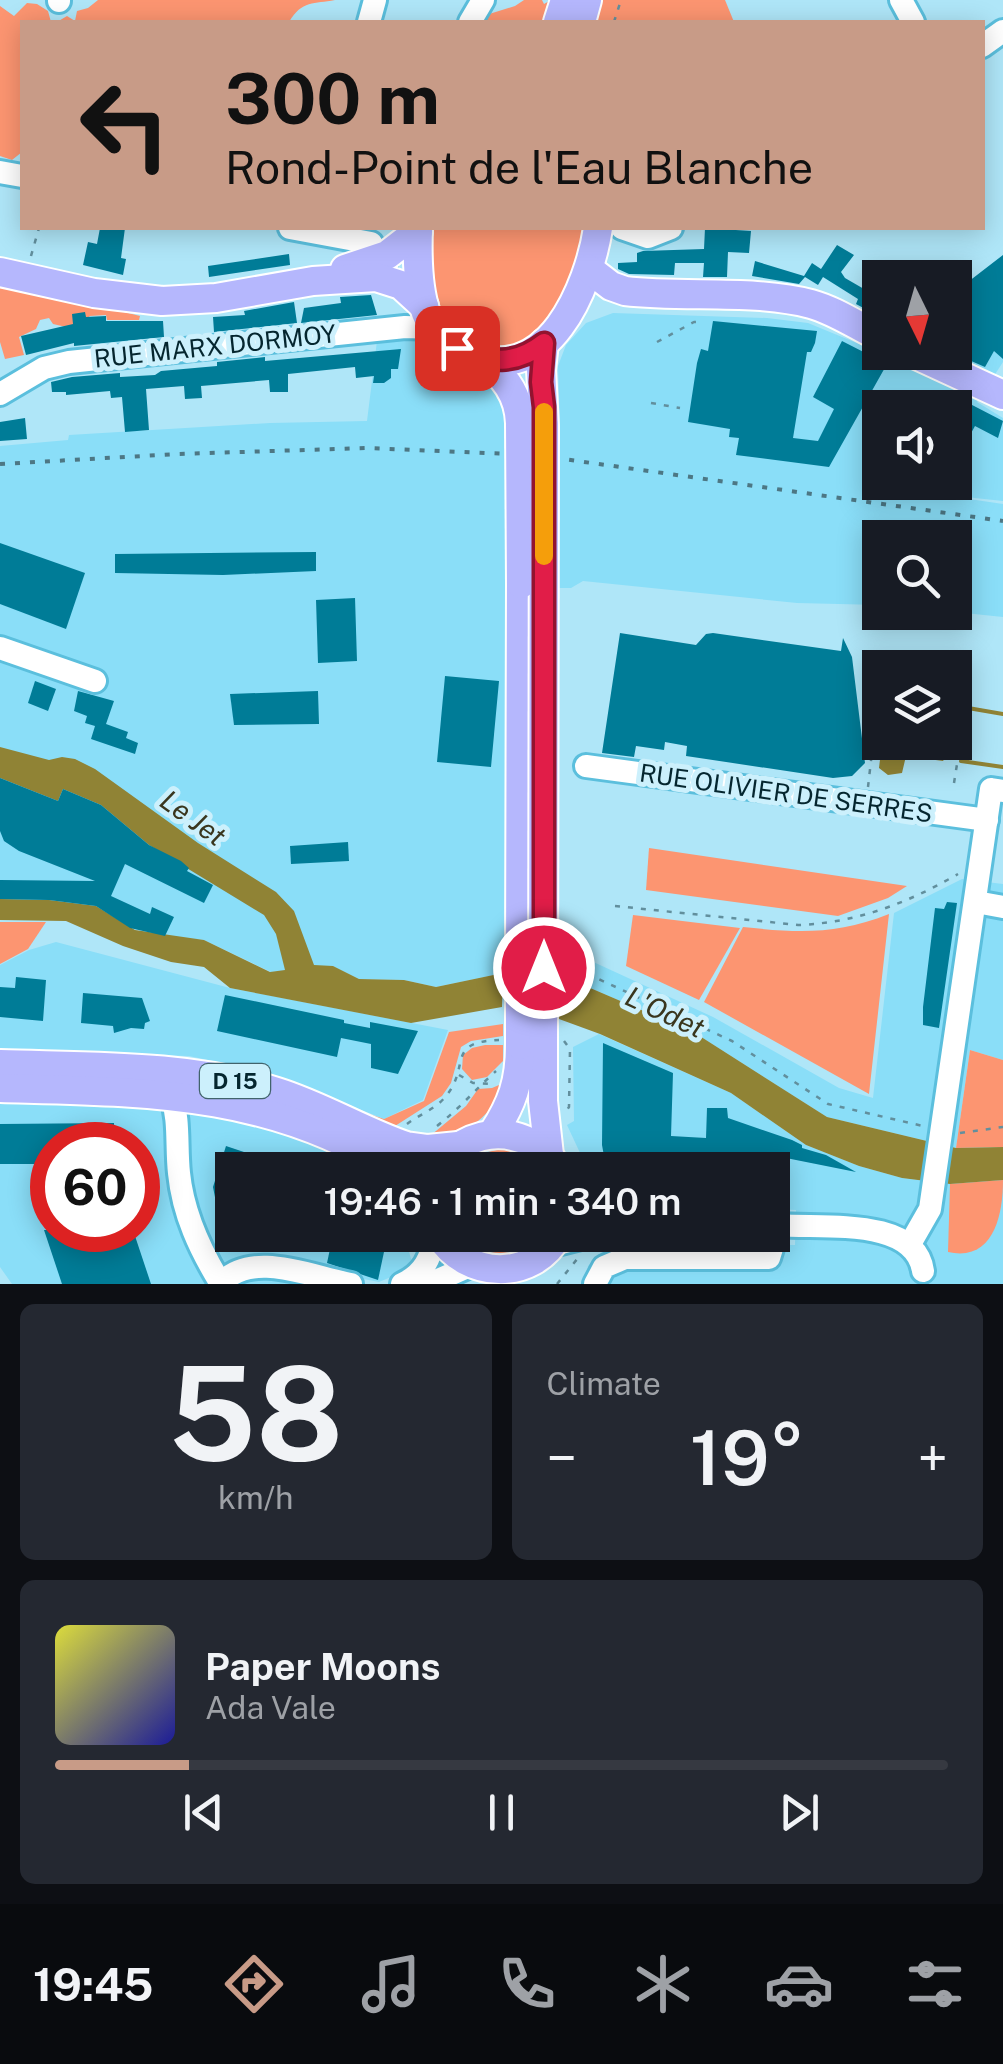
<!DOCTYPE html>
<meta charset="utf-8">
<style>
:root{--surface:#171b24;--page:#242831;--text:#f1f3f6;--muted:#9ea1a6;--line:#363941;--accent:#c89b87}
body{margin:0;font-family:"Public Sans",sans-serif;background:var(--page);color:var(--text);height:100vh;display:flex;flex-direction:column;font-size:38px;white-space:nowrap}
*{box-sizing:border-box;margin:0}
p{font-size:32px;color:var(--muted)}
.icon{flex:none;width:55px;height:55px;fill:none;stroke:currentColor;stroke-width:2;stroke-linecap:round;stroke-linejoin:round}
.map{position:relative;height:1284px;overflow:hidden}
.side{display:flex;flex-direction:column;gap:20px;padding:20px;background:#0d0f14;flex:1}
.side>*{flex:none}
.top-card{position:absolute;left:20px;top:20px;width:965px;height:210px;border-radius:0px;box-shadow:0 5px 25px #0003;background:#c89b87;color:#111;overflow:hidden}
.needle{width:65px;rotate:175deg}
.controls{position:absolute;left:862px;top:260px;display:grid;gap:20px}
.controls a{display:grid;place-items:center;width:110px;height:110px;border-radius:0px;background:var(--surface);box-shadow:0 5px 25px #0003;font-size:50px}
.speed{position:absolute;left:30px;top:1122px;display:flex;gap:20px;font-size:50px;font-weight:700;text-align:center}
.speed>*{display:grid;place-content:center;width:130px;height:130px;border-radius:50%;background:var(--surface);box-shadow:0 5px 25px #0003;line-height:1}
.speed .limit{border:15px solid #d22;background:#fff;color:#111}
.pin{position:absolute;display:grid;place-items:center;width:85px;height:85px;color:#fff;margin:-42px;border-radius:20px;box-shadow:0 5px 15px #0006}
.me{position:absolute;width:110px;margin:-55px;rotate:0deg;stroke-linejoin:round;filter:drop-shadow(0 0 8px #0008)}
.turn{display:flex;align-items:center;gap:35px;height:210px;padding:0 40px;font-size:45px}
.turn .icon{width:130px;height:130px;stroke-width:2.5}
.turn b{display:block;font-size:70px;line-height:85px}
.big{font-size:75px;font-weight:600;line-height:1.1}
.side .tile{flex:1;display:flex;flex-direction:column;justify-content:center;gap:15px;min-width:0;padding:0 35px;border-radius:15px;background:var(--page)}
.side .dial{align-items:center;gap:0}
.dial b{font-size:130px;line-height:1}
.song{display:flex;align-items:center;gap:30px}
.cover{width:120px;height:120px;border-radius:15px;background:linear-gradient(135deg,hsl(60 70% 55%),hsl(240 70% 35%))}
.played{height:10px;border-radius:5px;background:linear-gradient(90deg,var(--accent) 15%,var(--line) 15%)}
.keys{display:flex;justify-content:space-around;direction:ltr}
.heat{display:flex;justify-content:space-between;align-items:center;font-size:55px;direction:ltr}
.side .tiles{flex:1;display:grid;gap:20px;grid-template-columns:1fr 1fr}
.tile:last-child{grid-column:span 2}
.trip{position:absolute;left:215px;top:1152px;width:575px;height:100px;border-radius:0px;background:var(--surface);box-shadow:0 5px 25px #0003;font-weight:600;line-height:100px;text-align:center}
.tab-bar{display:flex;height:160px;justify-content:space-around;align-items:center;background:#090b0e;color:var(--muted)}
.tab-bar .icon{width:70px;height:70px}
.tab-bar .on{color:var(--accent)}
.tab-bar b{font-size:45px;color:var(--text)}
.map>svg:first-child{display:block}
.built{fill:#8adef8;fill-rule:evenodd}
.green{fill:#fc9571}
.water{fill:#908335}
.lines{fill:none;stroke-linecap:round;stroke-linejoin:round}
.stream{stroke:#908335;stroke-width:4}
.building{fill:#007c97}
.minor-casing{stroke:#5bbfdd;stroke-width:28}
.major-casing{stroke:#fff;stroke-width:32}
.path{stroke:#628f9d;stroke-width:2.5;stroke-dasharray:5 8;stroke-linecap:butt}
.minor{stroke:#fff;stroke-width:22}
.major{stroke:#b5b7fd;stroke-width:28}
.rail{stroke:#4d7784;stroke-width:4;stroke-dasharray:5 10;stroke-linecap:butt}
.major-bridge-casing{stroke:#fff;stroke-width:32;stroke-linecap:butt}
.major-bridge{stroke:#b5b7fd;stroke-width:28}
.route-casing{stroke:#92132f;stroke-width:25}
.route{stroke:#e11d48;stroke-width:18}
.slow{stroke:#f59e0b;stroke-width:18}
.labels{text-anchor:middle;stroke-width:10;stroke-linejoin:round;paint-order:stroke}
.shield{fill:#ccf0fc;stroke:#41636c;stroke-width:2.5}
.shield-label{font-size:22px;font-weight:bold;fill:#05262f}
.street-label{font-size:25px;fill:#05262f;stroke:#ccf0fc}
.water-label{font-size:28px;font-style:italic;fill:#3a361e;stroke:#ccf0fc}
</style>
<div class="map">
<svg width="1003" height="1284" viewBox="0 0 1003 1284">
<rect width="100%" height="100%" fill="#afe6f8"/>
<g class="built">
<path d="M1003,255V362L977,402L1003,418V501L928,493L1003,504V617L955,612V538H880V605L797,603L583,581L571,588H507L514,938L576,954L713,1017L839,1088L873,1098L894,913L962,879L1003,884V1060L970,1050L956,1148L827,1117L695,1033L560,975L503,973L436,987L404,980L359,979L332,966L271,972L204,940L165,936L0,899V446L68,440L69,435L270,423L367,421L377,341L394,340L424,339L440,357L490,384L504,403L506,423L560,428L558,366L566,345L586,323L613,313L767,318L808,323L864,346L880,319V352H955V292ZM880,408H955V482H880Z"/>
<polygon points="56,942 230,988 448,1030 423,1100 384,1119 269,1073 189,1056 0,1051 0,965 29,950"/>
<polygon points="599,1034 731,1093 806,1145 859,1166 902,1178 950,1184 1003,1180 1003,1284 586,1284 588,1266 604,1250 620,1242 795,1245 796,1210 773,1209 772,1170 588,1170 567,1125 574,1121 573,1047"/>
<path d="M0,1101L135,1105L222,1117L303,1140L368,1170H232V1235H404L412,1262L410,1269L379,1282L338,1274L337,1284H12L0,1267ZM52,1145H138V1230H52Z"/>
</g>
<g class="green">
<path d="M98,0H335C314,4 302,0 289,22H57L67,16L75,21L77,11L88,8Z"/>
<polygon points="524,0 542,0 544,4 551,0 547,22 483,22 486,15 515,6"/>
<polygon points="602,0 725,0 734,22 594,22"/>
<polygon points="27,3 37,4 48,11 51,22 22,22 22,152 12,160 0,156 0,6 14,16"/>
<path d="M431,228H589C576,265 565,317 529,341C516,351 500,349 485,346C430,336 427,274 431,228Z"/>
<polygon points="0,285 48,293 140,316 139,320 107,320 106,315 90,316 75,329 53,324 49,318 40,320 36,329 19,337 24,355 5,359 0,342"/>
<polygon points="649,848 907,886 888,898 838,916 646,890"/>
<path d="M889,914L869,1094L704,1002L743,927C799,933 836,935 889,914Z"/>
<polygon points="633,915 740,928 699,1000 626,966"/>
<polygon points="0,922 46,922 28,949 0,964"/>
<polygon points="503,1024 503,1036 471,1041 461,1047 451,1083 442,1096 395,1126 368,1116 369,1114 384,1119 424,1101 449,1032"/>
<polygon points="485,1045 503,1045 503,1061 487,1077 472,1080 462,1069 463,1055 472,1048"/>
<polygon points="970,1050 1003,1060 1003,1147 956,1148"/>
<path d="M506,1082C492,1115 469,1136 430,1136L466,1106L478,1089L492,1088Z"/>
<polygon points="501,1149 522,1154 542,1170 459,1170 479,1154"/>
<path d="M1003,1180C1003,1216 993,1262 948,1252L950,1184Z"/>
<path d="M460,1235H540C517,1259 483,1259 460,1235Z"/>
</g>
<g class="water">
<polygon points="882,743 932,743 932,747 947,755 943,761 906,756 902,773 888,775 879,768"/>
<polygon points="0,747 49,760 62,757 75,759 95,769 198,843 276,892 294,911 314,965 333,966 359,979 404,980 436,987 503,973 502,1007 411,1023 230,988 204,967 171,962 123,946 66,921 0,920 0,899 49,900 96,906 135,930 204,940 270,972 285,970 276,934 264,915 149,845 101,805 63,789 58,801 0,778"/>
<polygon points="560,975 695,1033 827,1117 956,1148 1003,1147 1003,1180 950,1184 902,1178 859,1166 806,1145 731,1093 600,1034 559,1019"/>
</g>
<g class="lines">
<g class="stream">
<polyline points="968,708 1003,714"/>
<polyline points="961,761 1003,767"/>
</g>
</g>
<g class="building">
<polygon points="100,228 125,228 121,258 126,259 123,275 83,265 88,242 97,244"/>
<polygon points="705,228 751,231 749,253 728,252 727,277 703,277 704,263 675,263 674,275 629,274 618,269 618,263 637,262 637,253 643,251 704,249"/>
<polygon points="837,245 854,255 841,272 845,278 864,289 880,274 880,317 856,304 858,299 823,277 818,285 805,277 799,284 752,276 755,261 804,276 812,263 821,269"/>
<polygon points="289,254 290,265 209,277 208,266"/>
<polygon points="1003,255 1003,359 994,351 985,367 955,354 955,292"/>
<polygon points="371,295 377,315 301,323 304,308 341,303 340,297"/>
<polygon points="294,302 297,323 214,332 213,317 245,315 244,311"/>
<polygon points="85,312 86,317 106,316 106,321 163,321 164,337 74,346 74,343 26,355 21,336 73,324 72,314"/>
<polygon points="713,321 817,331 815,343 811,352 807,352 793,438 818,441 834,409 813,397 842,341 887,364 829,467 736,455 739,438 729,437 730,429 688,422 697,363 701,349 708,351"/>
<polygon points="401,349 398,369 391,369 391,378 384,383 373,383 374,376 356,378 355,367 288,374 288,392 270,392 269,380 201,386 202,398 185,399 184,386 146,389 149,430 125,432 122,397 111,398 110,391 66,395 66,392 52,392 51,382 72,377 120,373 120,377 155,375 161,371 217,366 217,362 265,357 265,361"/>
<polygon points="947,392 1003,421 998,438 975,426 955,462 955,408 938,408"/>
<polygon points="25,418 27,439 0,441 0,422"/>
<polygon points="0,543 85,573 66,629 0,604"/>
<polygon points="316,552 316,571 223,575 115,573 115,554"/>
<polygon points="355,598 357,661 318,663 316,600"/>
<polygon points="620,633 696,645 706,634 713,633 841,651 843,638 852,657 865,763 852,776 833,778 686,756 687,746 665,742 664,750 636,746 634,757 602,753"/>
<polygon points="445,676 499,681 491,767 437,762"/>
<polygon points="35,681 56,689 48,711 28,703"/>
<polygon points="78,691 114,701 106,724 128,732 126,738 138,743 135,754 91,739 95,726 85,723 87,716 74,711"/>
<polygon points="318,691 319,724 234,725 230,694"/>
<polygon points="0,778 58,801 63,789 101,805 149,845 181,861 189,868 187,871 213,885 204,903 125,864 111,896 150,914 152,907 174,917 165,936 130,928 96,906 49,900 0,899 0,880 95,881 19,851 4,841 0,831"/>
<polygon points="348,842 349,861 291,864 290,846"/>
<polygon points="947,902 957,903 939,1028 923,1025 923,1007 935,908 944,909"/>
<polygon points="16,977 46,980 43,1021 0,1017 0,987 15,988"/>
<polygon points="83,993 142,998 150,1021 145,1023 144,1029 131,1028 114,1033 113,1026 81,1023"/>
<polygon points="225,995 344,1020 344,1023 370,1028 370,1022 418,1031 398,1074 371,1068 371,1044 341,1038 337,1057 217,1031"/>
<polygon points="603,1043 673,1073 671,1136 706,1138 707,1108 727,1108 728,1118 792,1140 802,1145 802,1148 826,1155 856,1172 786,1158 773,1191 772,1170 675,1170 676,1163 618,1165 604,1156 602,1145"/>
<polygon points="114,1123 114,1145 52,1145 52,1164 0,1164 0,1124"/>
<polygon points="226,1146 292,1168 232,1170 232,1236 222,1233 213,1187"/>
<polygon points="44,1230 133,1230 151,1284 62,1284"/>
<polygon points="333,1235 387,1238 378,1280 327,1263"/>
</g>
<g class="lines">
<defs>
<g id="minor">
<polyline points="59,0 59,1"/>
<polyline points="901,0 913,22"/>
<polyline points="369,22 375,0"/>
<polyline points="470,22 483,0"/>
<polyline points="982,46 1003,31"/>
<polyline points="0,172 22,176"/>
<polyline points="290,228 371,243 385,269"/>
<polyline points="622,228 648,237 671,228"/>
<polyline points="0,394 44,368 69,362 405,327 434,328"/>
<polyline points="0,648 95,681"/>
<polyline points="586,766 987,820"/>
<polyline points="976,902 1003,907"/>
<path d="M171,1094C180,1121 176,1145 179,1173C183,1214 200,1250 221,1284"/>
<path d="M779,1225C821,1229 915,1216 923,1271"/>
<polyline points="910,1244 930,1209 991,789 1003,791"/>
<polyline points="553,1245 593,1235"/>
<path d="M221,1284C250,1249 312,1277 351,1284"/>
<path d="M402,1284C424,1274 431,1258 435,1235"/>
<polyline points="429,1284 472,1265"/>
<polyline points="595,1284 604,1267 625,1258 769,1258 779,1225"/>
</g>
<g id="major">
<polyline points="558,22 565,0"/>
<polyline points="581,22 587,0"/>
<path d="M418,228C417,254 417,287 426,313C433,332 451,347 470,355C548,388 589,287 598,228"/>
<polyline points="345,269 387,255 418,231"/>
<path d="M589,269L611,286L625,291C685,298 753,289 811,304C836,311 857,326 880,337"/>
<polyline points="0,272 94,293 162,301 216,298 313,281 376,277 401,285 424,306"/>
<polyline points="910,352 1003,395"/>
<path d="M480,359C504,374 519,394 520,423"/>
<polyline points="544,426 541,370 544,343"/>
<polyline points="520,966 521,584"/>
<polyline points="543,1046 543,1101 549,1155"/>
<path d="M0,1064C93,1067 188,1064 277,1092C322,1106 362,1131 406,1146L428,1149L458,1146"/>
<path d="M0,1088C141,1092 269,1090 394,1170"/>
<path d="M493,1133C512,1104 520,1082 520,1045"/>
<path d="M437,1170C467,1123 529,1122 559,1170"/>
<path d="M439,1235C466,1279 533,1282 558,1235"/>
</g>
</defs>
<use href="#minor" class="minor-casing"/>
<use href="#major" class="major-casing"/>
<g class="path">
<polyline points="614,22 621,0"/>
<polyline points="31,256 39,228"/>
<polyline points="657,342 694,322 702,322"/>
<polyline points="651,403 680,408"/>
<polyline points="882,668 882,662"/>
<polyline points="955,742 958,743"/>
<polyline points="954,783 970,683"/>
<polyline points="868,787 880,682"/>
<path d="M615,906L798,925C856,923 908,903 958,874"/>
<polyline points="564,963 732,1041 828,1104 923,1126"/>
<polyline points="564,1041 570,1049 569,1107 564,1114"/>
<polyline points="459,1075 473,1083 493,1084"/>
<path d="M407,1124C420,1114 436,1109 446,1096C471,1066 445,1042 499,1040"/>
<path d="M437,1126C460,1108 476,1089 496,1071"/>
<polyline points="960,1133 1003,1127"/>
<polyline points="407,1235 411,1248"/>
<polyline points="557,1284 578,1258"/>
</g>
<use href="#minor" class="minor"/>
<use href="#major" class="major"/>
<polyline class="rail" points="0,464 178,454 367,448 535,455 1003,521"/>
<defs>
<g id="major-bridge">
<polyline points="520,423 521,584"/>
<polyline points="520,1045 520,966"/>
<polyline points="543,1046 544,426"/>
</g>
</defs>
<use href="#major-bridge" class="major-bridge-casing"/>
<use href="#major-bridge" class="major-bridge"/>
</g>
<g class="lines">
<defs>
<path id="route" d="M457,348C489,364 516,365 544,343L541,382L544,407V968"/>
</defs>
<use href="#route" class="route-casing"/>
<use href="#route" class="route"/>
<polyline class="slow" points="544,556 544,412"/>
</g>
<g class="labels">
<rect class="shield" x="200" y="1064" width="70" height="34" rx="8"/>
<g class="shield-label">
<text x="235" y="1089">D 15</text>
</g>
<g class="street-label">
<text transform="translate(215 346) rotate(-6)" y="9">RUE MARX DORMOY</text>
<text transform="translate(786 793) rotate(8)" y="9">RUE OLIVIER DE SERRES</text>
</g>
<g class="water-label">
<text transform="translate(193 818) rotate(36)" y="10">Le Jet</text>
<text transform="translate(665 1012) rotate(25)" y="10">L'Odet</text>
</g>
</g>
</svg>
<div class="controls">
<a><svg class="needle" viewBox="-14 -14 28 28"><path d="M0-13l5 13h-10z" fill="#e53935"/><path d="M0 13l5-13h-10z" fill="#9ea1a6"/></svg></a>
<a><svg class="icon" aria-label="sound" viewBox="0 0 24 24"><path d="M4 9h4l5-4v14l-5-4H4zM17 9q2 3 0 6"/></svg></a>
<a><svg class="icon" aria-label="search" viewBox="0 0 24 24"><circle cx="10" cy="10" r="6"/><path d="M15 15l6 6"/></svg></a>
<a><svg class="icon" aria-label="layers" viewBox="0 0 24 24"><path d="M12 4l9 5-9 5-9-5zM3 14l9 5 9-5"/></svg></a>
</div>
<div class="speed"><div class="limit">60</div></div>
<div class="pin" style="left:457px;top:348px;background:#d93025"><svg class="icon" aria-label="arrive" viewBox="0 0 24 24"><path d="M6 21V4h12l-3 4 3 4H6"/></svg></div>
<svg class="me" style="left:544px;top:968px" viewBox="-20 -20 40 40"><circle r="17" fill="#e11d48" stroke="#fff" stroke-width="3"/><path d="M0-11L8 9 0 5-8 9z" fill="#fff"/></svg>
<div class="trip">19:46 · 1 min · 340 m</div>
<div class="top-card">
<div class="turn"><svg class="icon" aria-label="left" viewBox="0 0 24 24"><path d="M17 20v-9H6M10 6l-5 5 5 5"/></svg><div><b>300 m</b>Rond-Point de l'Eau Blanche</div></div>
</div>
</div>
<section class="side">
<div class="tiles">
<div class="tile dial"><b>58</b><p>km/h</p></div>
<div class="tile"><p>Climate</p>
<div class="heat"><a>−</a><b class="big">19°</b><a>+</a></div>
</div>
<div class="tile">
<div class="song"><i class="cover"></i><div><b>Paper Moons</b><p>Ada Vale</p></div></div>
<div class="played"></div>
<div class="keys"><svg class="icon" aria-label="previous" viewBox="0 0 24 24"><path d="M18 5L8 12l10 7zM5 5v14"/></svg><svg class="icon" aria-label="pause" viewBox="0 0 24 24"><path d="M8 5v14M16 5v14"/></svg><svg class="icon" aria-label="next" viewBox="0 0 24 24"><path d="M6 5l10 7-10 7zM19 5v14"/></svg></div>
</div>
</div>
</section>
<nav class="tab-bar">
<b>19:45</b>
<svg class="icon on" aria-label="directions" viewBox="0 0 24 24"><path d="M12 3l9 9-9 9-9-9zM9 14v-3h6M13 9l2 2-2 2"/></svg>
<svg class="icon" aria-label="music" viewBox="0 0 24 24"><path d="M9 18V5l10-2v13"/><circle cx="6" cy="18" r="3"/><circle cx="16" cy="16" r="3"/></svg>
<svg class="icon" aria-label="phone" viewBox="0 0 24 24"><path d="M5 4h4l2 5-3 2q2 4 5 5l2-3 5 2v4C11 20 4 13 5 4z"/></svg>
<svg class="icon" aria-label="climate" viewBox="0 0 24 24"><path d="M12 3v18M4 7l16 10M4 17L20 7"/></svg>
<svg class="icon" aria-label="car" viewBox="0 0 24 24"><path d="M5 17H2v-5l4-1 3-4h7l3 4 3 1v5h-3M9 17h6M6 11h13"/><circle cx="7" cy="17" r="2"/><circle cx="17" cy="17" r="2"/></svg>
<svg class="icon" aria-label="filters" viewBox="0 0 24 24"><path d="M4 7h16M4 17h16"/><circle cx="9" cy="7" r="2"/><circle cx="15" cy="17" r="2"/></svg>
</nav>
